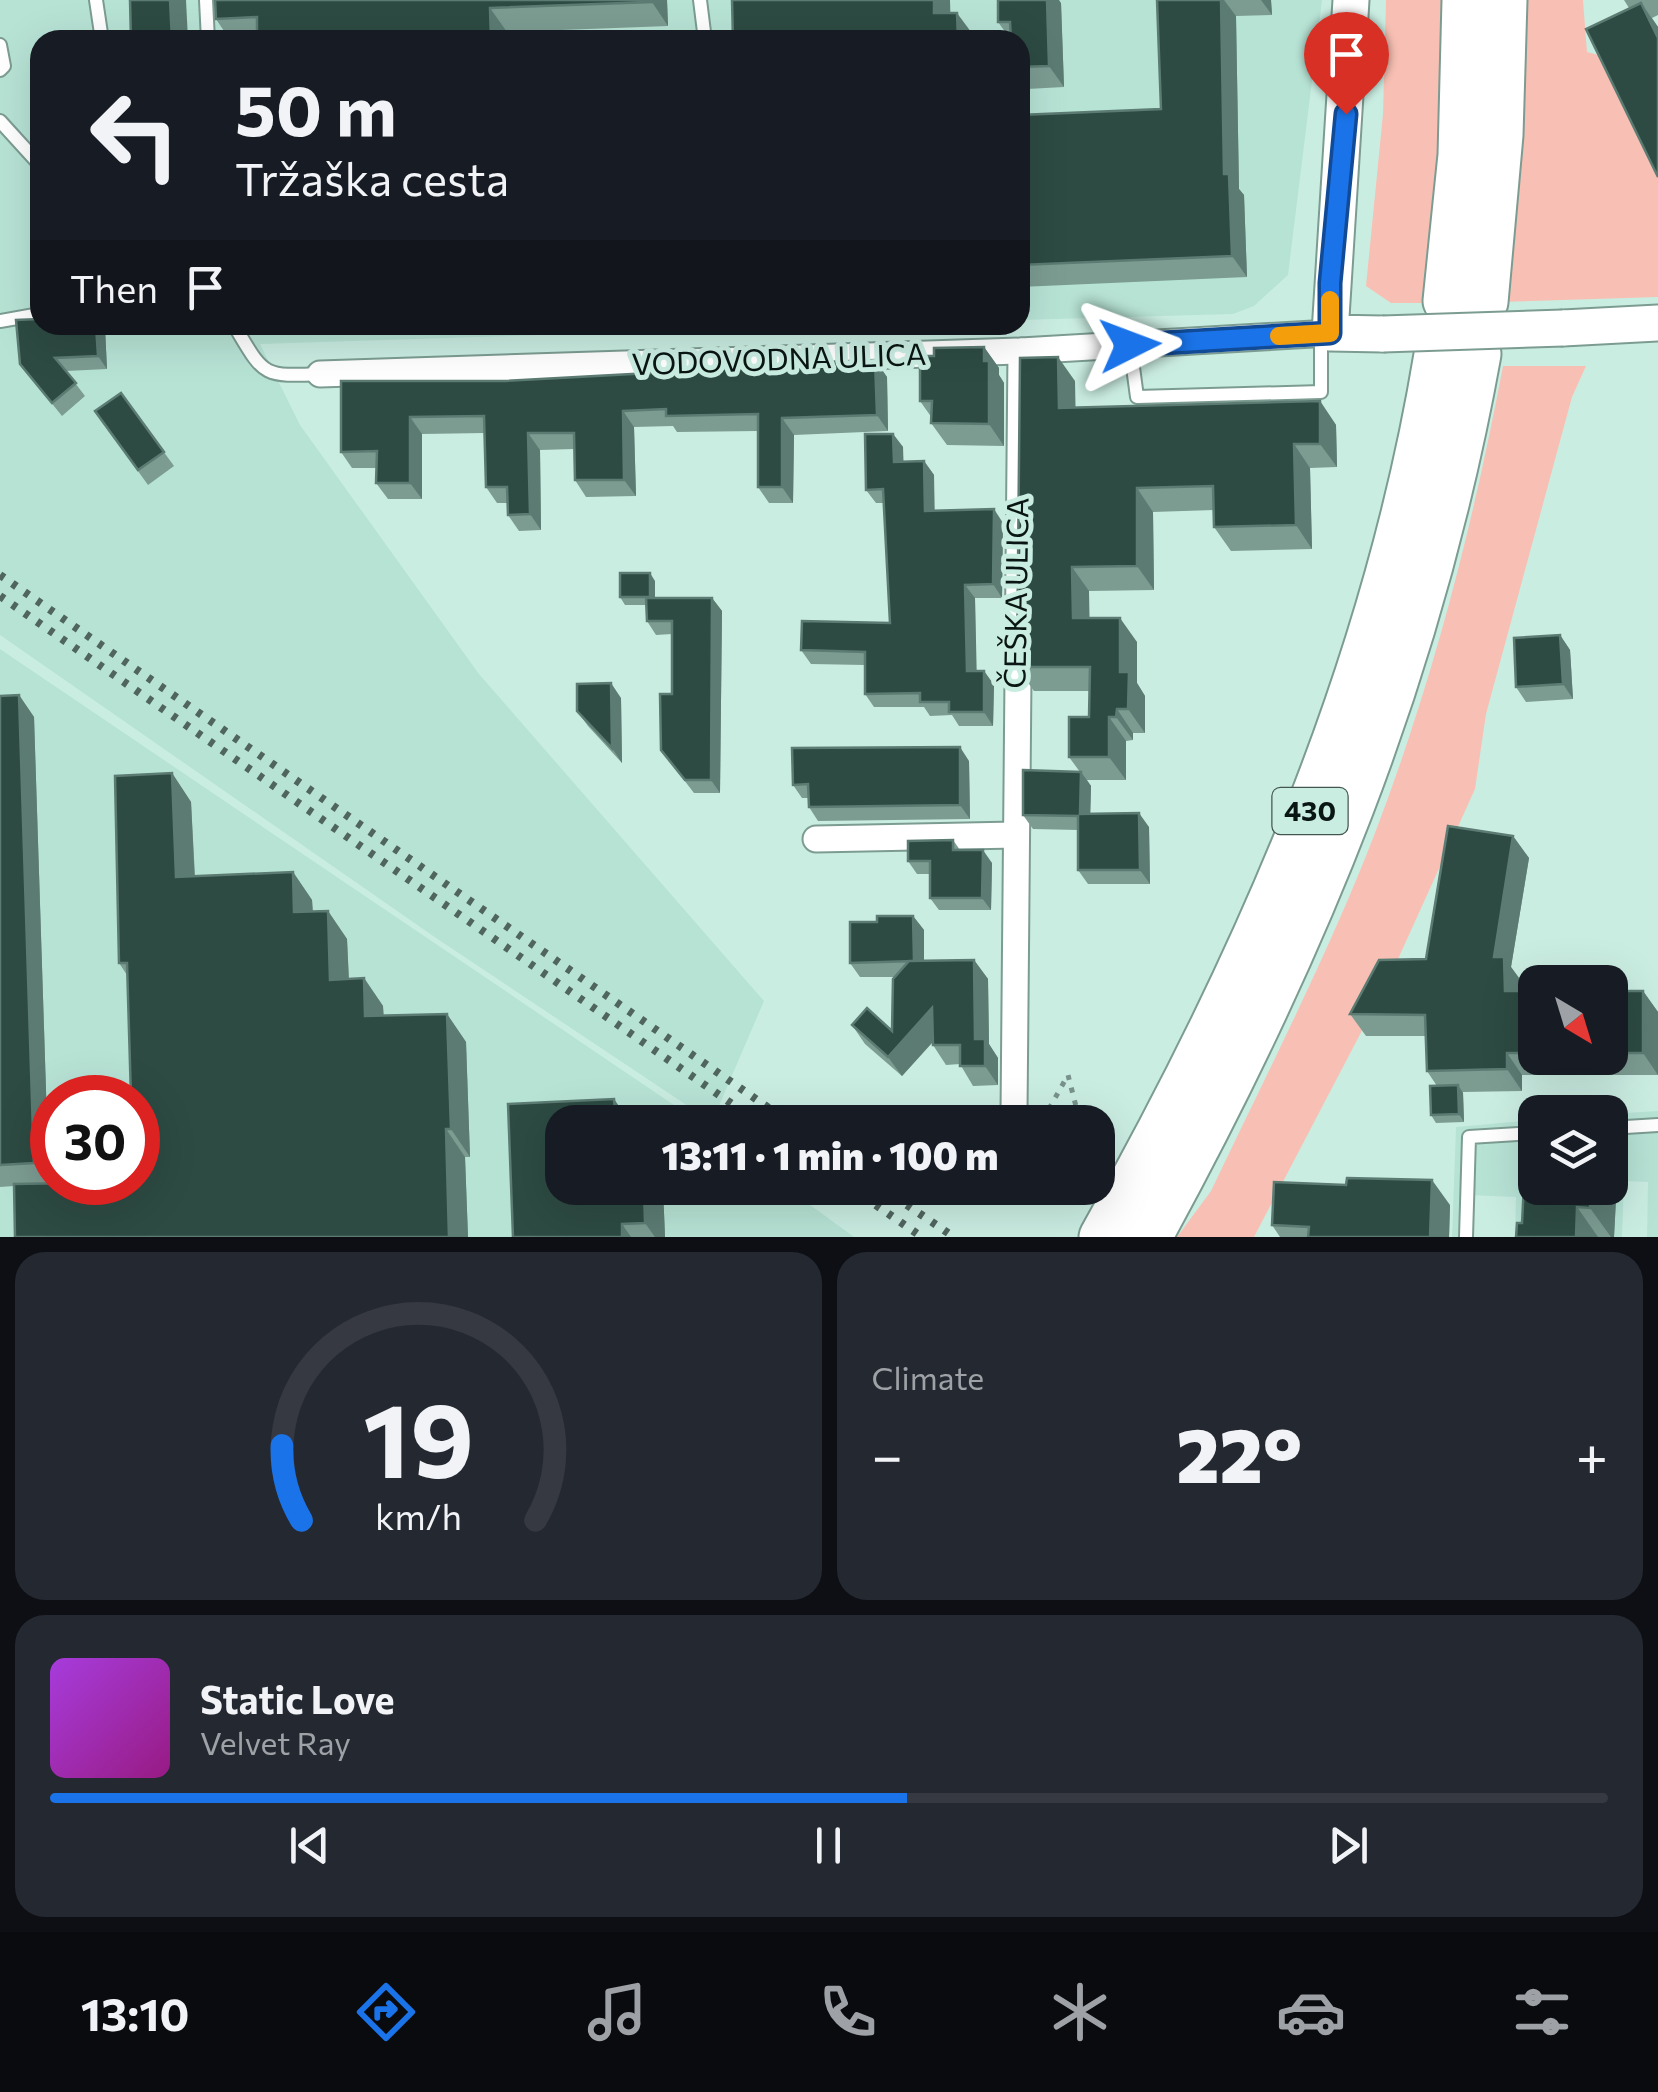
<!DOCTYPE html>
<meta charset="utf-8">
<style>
:root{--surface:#171b24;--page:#242831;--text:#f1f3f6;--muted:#9ea1a6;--line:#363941;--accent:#1a73e8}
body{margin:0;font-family:Commissioner,sans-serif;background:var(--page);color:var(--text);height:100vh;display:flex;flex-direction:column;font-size:38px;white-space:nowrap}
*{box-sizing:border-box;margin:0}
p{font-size:32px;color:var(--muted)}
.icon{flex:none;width:55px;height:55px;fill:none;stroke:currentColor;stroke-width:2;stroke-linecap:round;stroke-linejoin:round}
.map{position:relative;height:1237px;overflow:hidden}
.sheet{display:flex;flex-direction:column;gap:15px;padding:15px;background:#0d0f14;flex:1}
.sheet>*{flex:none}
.banner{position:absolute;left:30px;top:30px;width:1000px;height:305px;border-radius:30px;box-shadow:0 10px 40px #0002;background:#171b24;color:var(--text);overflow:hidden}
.needle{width:65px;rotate:142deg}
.fabs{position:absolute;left:1518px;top:965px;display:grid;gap:20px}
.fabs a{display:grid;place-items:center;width:110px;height:110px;border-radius:20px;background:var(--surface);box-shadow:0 10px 40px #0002;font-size:50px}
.speed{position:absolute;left:30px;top:1075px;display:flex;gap:20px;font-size:50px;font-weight:700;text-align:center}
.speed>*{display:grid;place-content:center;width:130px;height:130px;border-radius:50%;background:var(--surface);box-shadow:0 10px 40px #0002;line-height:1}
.speed .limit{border:15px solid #d22;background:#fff;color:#111}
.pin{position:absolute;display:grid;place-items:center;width:85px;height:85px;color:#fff;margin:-102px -42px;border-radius:50% 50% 50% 0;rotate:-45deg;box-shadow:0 0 10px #0007}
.pin .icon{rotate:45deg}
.me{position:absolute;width:110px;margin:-55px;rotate:87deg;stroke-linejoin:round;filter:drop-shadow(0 0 8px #0008)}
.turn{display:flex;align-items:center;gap:35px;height:210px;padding:0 40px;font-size:45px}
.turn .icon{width:130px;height:130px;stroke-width:2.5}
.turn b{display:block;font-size:70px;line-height:85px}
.then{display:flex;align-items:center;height:95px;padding:0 40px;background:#0003;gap:20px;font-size:38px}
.big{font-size:75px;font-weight:800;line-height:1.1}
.sheet .tile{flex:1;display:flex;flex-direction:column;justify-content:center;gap:15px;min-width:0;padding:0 35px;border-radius:30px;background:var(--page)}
.sheet .dial{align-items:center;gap:0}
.dial svg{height:260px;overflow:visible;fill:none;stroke:var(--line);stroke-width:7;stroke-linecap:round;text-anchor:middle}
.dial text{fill:var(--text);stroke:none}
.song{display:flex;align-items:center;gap:30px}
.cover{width:120px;height:120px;border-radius:15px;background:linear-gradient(135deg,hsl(280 70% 55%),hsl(310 70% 35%))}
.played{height:10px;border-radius:5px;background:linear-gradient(90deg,var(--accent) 55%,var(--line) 55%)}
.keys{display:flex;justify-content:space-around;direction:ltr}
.heat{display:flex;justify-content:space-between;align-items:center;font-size:55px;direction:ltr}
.sheet .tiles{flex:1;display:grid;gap:15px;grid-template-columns:1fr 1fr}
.tile:last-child{grid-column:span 2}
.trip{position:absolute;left:545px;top:1105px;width:570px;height:100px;border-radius:30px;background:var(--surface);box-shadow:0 10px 40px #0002;font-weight:800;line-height:100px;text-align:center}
.tabs{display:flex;height:160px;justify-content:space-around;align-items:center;background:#090b0e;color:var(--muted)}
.tabs .icon{width:70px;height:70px}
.tabs .on{color:var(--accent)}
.tabs b{font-size:45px;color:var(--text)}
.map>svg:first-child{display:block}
.built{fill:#b7e3d5;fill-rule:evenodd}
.green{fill:#f8c0b4}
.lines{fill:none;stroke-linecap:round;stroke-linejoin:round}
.lane-casing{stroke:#7c9c92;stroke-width:16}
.street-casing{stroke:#7c9c92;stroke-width:29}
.secondary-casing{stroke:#7c9c92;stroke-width:39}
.highway-casing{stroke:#7c9c92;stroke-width:49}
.path{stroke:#79928b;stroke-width:5;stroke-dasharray:5 8;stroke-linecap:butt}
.lane{stroke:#fff;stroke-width:12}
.street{stroke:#fff;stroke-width:25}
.secondary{stroke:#fff;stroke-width:35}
.highway{stroke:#fff;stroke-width:45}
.rail{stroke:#51655f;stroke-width:8;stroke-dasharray:5 10;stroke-linecap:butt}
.secondary-bridge-casing{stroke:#7c9c92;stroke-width:39;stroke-linecap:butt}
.secondary-bridge{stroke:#fff;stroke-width:35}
.wall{fill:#7c9c92}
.shaded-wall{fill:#5c7c73}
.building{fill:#2d4b43;stroke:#5c7c73;stroke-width:2.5}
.route-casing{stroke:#114b97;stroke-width:25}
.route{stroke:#1a73e8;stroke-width:18}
.slow{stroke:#f59e0b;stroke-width:18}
.labels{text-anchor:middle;stroke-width:10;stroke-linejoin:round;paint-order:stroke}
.shield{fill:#caede2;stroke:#445651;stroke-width:2.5}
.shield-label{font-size:28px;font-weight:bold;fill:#0a1613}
.street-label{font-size:30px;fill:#0a1613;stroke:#caede2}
</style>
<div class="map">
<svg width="1658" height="1237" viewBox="0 0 1658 1237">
<rect width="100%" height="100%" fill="#caede2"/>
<g class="built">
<polygon points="0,0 1322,0 1288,275 1254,306 1233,314 1020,320 1020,40 40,40 40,325 858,325 260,344 300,425 479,674 764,1001 712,1122 436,938 0,635"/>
<path d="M0,649L699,1122H562V1188H787L854,1237H0ZM52,1098H138V1182H52Z"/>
<polygon points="1658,1111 1658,1237 1647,1237 1648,1182 1624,1181 1622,1237 1515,1237 1516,1197 1468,1195 1466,1237 1452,1237 1456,1127 1535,1120 1535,1188 1610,1188 1610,1114"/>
</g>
<g class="green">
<polygon points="1386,0 1448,0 1429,303 1391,303 1366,286 1383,114"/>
<polygon points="1522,0 1583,0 1587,52 1606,57 1658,165 1658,297 1501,302 1523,147"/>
<path d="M1503,366H1586L1572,397L1486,714L1475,789L1389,979L1254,1237H1177L1211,1191C1267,1073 1328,955 1375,833C1433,681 1473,525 1503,366Z"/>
</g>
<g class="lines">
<defs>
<g id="lane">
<polyline points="96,0 102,40"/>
<polyline points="206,0 208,40"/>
<polyline points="700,0 705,40"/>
<polyline points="0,45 4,66 0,70"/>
<polyline points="0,121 40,165"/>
<polyline points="0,321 40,314"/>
<path d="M234,325C264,375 261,377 320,374"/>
<polyline points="1130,345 1137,397 1321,392 1321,334"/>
<polyline points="1610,1128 1658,1125"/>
<polyline points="1466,1237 1469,1137 1535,1133"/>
</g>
<g id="street">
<polyline points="320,374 1021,351 1330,333"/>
<polyline points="816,839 1015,835"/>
<polyline points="1014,1113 1021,351"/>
</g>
<g id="secondary">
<polyline points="1351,0 1330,333 1383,334"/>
<polyline points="1563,328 1658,323"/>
</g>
<g id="highway">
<polyline points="1446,301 1461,155 1465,0"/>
<polyline points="1485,302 1500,135 1504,0"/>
<path d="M1102,1237C1258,960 1385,670 1437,355"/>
<path d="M1149,1237C1305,952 1420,675 1478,354"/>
</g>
</defs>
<use href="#lane" class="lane-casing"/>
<use href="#street" class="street-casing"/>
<use href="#secondary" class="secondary-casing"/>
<use href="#highway" class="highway-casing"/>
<polyline class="path" points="1052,1122 1050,1107 1068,1075 1080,1122"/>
<use href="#lane" class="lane"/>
<use href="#street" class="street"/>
<use href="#secondary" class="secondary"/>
<use href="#highway" class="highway"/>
<g class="rail">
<polyline points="0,575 789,1122"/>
<polyline points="0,596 758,1122"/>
<polyline points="851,1188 922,1237"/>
<polyline points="882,1188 954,1237"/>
</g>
<defs>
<polyline id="secondary-bridge" points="1383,334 1563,328"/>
</defs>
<use href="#secondary-bridge" class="secondary-bridge-casing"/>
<use href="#secondary-bridge" class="secondary-bridge"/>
</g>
<g class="wall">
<polygon points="215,0 667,0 668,26 507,32 507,40 230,40 216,19"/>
<polygon points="1157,0 1271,0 1272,15 1236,16 1239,189 1244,195 1247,277 1020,287 1020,115 1161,109"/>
<polygon points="1624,0 1658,0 1658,15 1652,18 1658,27 1658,177 1629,8"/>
<polygon points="1061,3 1064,87 1027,89 1020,78 1020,40 1011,40 998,22"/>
<polygon points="277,325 311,325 311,330 281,331"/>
<polygon points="624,325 704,325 662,331 659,327 627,328"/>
<polygon points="105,328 107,369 66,371 85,396 62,416 20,364"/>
<polygon points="984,347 999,368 999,375 1004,383 1004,446 947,445 931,423 932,418 920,401 934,356"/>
<polygon points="875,360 887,377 888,431 794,435 793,503 769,503 758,487 758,431 677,432 673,426 634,427 636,496 586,497 575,480 574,449 540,450 541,530 519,531 508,515 507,503 497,503 486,487 485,433 422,434 422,499 388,499 376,483 376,468 352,468 341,452 341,381 505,381 797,368"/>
<polygon points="1075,381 1075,408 1320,401 1336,425 1337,467 1310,468 1312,549 1231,551 1214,527 1214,510 1153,512 1154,590 1089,591 1089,618 1137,642 1137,683 1145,696 1145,733 1133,733 1133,740 1126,741 1126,780 1087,780 1091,786 1090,814 1149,827 1150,884 1088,884 1078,870 1078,830 1033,829 1023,815 1080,772 1069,757 1089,717 1089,691 1034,691 1017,667"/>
<polygon points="121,393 174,466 148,485 95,411"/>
<polygon points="893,434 903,447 903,462 924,461 934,475 934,511 1003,523 1002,598 975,598 976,671 984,671 994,685 993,726 959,726 952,715 930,716 924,707 874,707 865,694 865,665 811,664 801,650 890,623 884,503 876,503 866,490"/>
<polygon points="655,581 655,598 712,598 722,611 720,793 694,793 661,750 672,694 672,634 656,635 647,621 646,605 625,605 620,597"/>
<polygon points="1560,635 1570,650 1573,699 1526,702 1516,687"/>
<polygon points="19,695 34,717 49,1182 138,1182 138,1098 131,1098 127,975 119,963 115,776 172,773 191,802 195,876 293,872 312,900 313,911 328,911 347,939 349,979 364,978 383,1006 384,1016 447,1014 466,1042 470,1157 465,1157 468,1237 15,1237 14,1186 0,1187 0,696"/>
<polygon points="621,698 622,763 588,726 577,711"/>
<polygon points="969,761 970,819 818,821 809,807 808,798 802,798 793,785"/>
<polygon points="1513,836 1529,858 1511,967 1519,978 1520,991 1535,991 1535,1058 1610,1058 1610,991 1643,991 1658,1012 1658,1075 1522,1075 1522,1091 1463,1092 1464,1122 1436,1123 1431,1115 1437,1086 1427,1071 1426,1036 1366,1036 1350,1014 1426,959"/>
<polygon points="953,840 960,850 992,863 991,910 939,910 930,898 930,874 917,874 908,861"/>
<polygon points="913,916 924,930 924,961 974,960 988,979 989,1044 998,1058 998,1085 973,1086 960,1064 946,1065 933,1045 933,1042 902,1076 865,1044 852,1025 892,1031 895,977 860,977 850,963 877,922"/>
<polygon points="1610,1149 1618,1161 1614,1237 1516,1237 1522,1223 1610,1188"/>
<polygon points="562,1188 663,1188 665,1237 513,1237"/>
<polygon points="1450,1205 1449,1237 1280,1237 1272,1225"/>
</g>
<g class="shaded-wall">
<polygon points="170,0 186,0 188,40 172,40"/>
<polygon points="652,0 667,0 668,26 652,2"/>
<polygon points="934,0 950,0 951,37 934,13"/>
<polygon points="1047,0 1059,0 1061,3 1064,87 1049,66"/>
<polygon points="1221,0 1224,0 1236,16 1239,189 1244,195 1247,277 1232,256 1224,174"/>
<polygon points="1261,0 1271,0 1272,15"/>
<polygon points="1641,3 1658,27 1658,38"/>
<polygon points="490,8 507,32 507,40 491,40"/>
<polygon points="957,13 974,36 974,40 958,40"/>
<polygon points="96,325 103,325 105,328 107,369 98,356"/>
<polygon points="984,347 999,368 999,375 1004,383 1004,446 989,424"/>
<polygon points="1058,357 1075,381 1076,432 1059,408"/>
<polygon points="875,360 887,377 888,431 877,415"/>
<polygon points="1320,401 1336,425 1337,467 1320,444"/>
<polygon points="623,411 634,427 636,496 624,480"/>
<polygon points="410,417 422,434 422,499 410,483"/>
<polygon points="782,418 794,435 793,503 782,487"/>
<polygon points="528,433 540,450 541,530 530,514"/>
<polygon points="893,434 903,447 904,476 894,462"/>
<polygon points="1294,444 1310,468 1312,549 1296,525"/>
<polygon points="924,461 934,475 935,525 925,511"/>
<polygon points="1137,488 1153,512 1154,590 1137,566"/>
<polygon points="994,509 1003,523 1002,598 993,584"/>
<polygon points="1072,567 1089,591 1090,641 1073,618"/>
<polygon points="650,573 655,581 655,605 650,597"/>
<polygon points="965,585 975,598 977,685 967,671"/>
<polygon points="712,598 722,611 720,793 711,780"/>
<polygon points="1120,618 1137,642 1137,683 1145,696 1145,733 1128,709 1120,672"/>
<polygon points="1560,635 1570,650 1573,699 1563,684"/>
<polygon points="984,671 994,685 993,726 984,712"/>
<polygon points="611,683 621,698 622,763 612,748"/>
<polygon points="19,695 34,717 49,1185 34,1163"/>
<polygon points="1117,709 1133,733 1133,740 1116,717"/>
<polygon points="1109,717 1126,741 1126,780 1109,757"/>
<polygon points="960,747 969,761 970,819 960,805"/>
<polygon points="1081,772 1091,786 1090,828 1080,814"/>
<polygon points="172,773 191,802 196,905 176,877"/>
<polygon points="1139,813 1149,827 1150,884 1140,870"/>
<polygon points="1513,836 1529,858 1511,967 1519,978 1520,1013 1505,991 1494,957"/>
<polygon points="983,850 992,863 991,910 982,898"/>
<polygon points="293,872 312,900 314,940 294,912"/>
<polygon points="328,911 347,939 350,1008 330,980"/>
<polygon points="913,916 924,930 924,977 914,962"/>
<polygon points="974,960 988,979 989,1044 998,1058 998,1085 985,1066 975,1039"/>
<polygon points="364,978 383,1006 384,1044 365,1016"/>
<polygon points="1643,991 1658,1012 1658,1075 1643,1053"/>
<polygon points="932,1008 946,1027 902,1076 888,1057"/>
<polygon points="447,1014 466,1042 470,1157 451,1129"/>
<polygon points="1507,1053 1522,1075 1522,1091 1507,1069"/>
<polygon points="1458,1085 1463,1093 1464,1122 1459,1114"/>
<polygon points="614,1099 630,1122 615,1112"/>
<polygon points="641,1111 649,1122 642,1122"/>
<polygon points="446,1129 465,1157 468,1237 449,1237"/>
<polygon points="1610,1149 1618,1161 1614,1237 1611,1237 1590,1208 1591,1188 1610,1188"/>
<polygon points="1432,1180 1450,1205 1449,1237 1430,1237"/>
<polygon points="644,1188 663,1188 665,1237 655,1237 645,1223"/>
<polygon points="1577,1207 1598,1237 1576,1237"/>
<polygon points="622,1224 631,1237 622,1237"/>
</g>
<g class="building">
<polygon points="130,0 170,0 172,40 131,40"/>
<polygon points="215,0 652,0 652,2 490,8 491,40 257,40 257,17 216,19"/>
<polygon points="732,0 934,0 934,13 957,13 958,40 733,40"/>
<polygon points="998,0 1047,0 1049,66 1020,67 1020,40 1011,40 1010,22 998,22"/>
<polygon points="1157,0 1221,0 1224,174 1229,174 1232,256 1020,265 1020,115 1161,109"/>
<polygon points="1641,3 1658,38 1658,177 1586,29"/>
<polygon points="40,319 40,325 96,325 98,356 55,358 76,383 52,403 20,364 16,320"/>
<polygon points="984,347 984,361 989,361 989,424 931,423 932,401 920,401 920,356 934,356 934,348"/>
<polygon points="1058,357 1059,408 1320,401 1320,444 1294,444 1296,525 1214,527 1213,486 1137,488 1137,566 1072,567 1073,618 1120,618 1120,672 1129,672 1128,709 1117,709 1116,717 1109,717 1109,757 1069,757 1069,717 1089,717 1090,667 1017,667 1020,358"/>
<polygon points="875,360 877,415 782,418 782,487 758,487 758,414 666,416 666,409 623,411 624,480 575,480 574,433 528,433 530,514 508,515 507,487 486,487 484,416 410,417 410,483 376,483 377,451 341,452 341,381 505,381 650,373 650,369 797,368 797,363"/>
<polygon points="121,393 164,452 138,470 95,411"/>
<polygon points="865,434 893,434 894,462 924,461 925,511 994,509 993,584 965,585 967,671 984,671 984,712 949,712 949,702 920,702 920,693 865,694 865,652 801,650 802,621 890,623 883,489 866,490"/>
<rect x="620" y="573" width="30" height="24"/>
<polygon points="646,598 712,598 711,780 685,780 661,750 660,694 672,694 672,621 647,621"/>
<polygon points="1560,635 1563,684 1516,687 1514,638"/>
<polygon points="611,683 612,748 577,711 577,684"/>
<polygon points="19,695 34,1163 0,1165 0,696"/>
<polygon points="960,747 960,805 809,807 808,784 793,785 792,748"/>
<polygon points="1023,770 1081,772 1080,814 1139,813 1140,870 1078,870 1078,816 1023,815"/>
<polygon points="172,773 176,877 293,872 294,912 328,911 330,980 364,978 365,1016 447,1014 451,1129 446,1129 449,1237 15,1237 14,1184 138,1182 138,1098 131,1098 127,963 119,963 115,776"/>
<polygon points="1448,826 1513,836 1494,957 1504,957 1505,991 1535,991 1535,1053 1507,1053 1507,1069 1427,1071 1425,1015 1350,1014 1379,960 1426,959"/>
<polygon points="953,840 953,850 983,850 982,898 930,898 930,861 908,861 908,841"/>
<polygon points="877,916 913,916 914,961 850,963 850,922 877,922"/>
<polygon points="974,960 975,1039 985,1039 985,1066 960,1066 960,1045 933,1045 932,1008 888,1057 852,1025 867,1008 892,1031 893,979 909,961"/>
<rect x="1610" y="991" width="33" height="62"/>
<polygon points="1458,1085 1459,1114 1431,1115 1430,1086"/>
<polygon points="614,1099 615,1112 641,1111 642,1122 562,1122 562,1188 644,1188 645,1223 622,1224 622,1237 513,1237 508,1104"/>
<polygon points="1533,1124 1535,1124 1535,1188 1591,1188 1590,1208 1577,1207 1576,1237 1516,1237 1517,1223 1522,1223 1526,1146 1532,1147"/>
<polygon points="1347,1178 1432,1180 1430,1237 1308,1237 1309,1227 1272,1225 1274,1182 1346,1185"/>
</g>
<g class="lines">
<defs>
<polyline id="route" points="1130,345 1330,333 1330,283 1346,114"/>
</defs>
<use href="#route" class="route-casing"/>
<use href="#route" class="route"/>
<polyline class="slow" points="1279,336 1330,333 1330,300"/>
</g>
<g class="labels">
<rect class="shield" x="1272.5" y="788" width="75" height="46" rx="8"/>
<g class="shield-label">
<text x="1310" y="821">430</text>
</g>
<g class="street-label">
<text transform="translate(779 360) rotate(-2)" y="10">VODOVODNA ULICA</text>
<text transform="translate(1017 593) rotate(-89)" y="10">ČEŠKA ULICA</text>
</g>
</g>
</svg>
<div class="fabs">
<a><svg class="needle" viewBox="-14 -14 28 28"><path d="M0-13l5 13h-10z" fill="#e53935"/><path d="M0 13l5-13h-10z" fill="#9ea1a6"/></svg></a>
<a><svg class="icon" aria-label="layers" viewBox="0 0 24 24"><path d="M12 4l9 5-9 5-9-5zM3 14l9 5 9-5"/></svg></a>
</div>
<div class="speed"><div class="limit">30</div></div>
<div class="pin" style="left:1346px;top:114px;background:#d93025"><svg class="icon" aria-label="arrive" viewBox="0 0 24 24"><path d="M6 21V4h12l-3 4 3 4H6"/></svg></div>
<svg class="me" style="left:1130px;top:345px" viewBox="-20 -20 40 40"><path d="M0-17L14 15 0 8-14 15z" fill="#1a73e8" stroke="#fff" stroke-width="4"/></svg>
<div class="trip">13:11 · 1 min · 100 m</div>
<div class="banner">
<div class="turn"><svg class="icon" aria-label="left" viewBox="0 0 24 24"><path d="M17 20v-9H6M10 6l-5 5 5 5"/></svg><div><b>50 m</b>Tržaška cesta</div></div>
<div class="then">Then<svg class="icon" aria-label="arrive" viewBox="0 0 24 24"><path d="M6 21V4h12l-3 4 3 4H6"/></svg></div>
</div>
</div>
<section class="sheet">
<div class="tiles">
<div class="tile dial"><svg viewBox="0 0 100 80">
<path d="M14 69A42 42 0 1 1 86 69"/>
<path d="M14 69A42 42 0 0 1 8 46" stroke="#1a73e8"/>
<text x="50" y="56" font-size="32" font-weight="700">19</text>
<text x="50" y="72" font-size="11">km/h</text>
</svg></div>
<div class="tile"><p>Climate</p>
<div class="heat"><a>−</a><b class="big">22°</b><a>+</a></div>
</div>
<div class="tile">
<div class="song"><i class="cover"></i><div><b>Static Love</b><p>Velvet Ray</p></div></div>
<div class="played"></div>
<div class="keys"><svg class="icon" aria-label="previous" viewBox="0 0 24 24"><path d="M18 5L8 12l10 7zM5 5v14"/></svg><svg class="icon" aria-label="pause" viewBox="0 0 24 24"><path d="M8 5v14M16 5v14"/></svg><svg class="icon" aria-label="next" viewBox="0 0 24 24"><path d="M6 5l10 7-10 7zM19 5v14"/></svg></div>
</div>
</div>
</section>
<nav class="tabs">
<b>13:10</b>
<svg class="icon on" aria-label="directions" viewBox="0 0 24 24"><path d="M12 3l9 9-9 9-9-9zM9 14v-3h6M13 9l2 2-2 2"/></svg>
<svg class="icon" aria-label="music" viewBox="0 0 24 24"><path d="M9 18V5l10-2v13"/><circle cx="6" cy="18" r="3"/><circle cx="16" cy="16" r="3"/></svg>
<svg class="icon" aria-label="phone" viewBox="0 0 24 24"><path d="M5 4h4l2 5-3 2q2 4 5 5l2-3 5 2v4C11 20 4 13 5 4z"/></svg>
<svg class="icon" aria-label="climate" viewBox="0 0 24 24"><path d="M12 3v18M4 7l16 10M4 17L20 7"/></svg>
<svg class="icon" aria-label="car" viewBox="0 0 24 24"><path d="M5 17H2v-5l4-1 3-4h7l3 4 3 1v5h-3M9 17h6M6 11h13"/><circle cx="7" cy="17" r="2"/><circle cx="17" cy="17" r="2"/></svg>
<svg class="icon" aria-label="filters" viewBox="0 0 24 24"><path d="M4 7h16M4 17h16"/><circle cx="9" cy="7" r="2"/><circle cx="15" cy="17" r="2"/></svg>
</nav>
